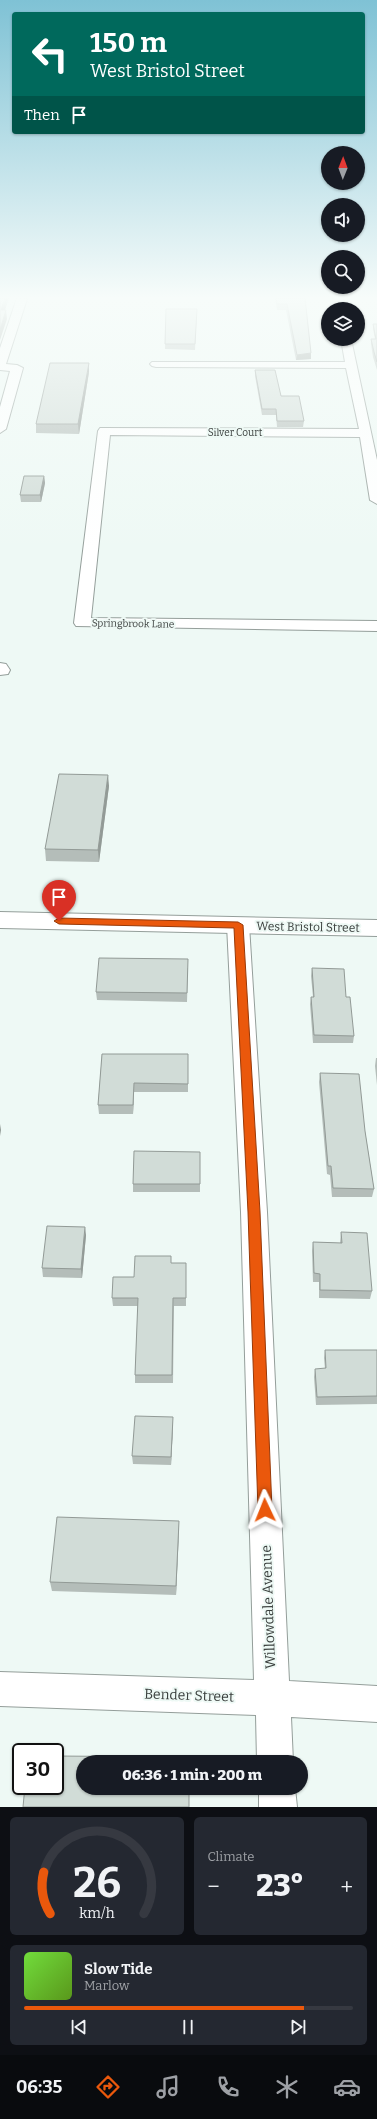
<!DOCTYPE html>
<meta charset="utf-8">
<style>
:root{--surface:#171b24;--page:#242831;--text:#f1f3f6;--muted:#9ea1a6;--line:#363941;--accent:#ea580c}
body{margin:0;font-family:Bitter,serif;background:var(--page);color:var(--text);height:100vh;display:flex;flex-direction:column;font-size:15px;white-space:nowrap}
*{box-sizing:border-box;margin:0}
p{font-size:13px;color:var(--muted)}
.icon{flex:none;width:22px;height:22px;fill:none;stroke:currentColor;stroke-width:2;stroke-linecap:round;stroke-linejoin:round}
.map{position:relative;height:1807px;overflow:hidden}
.side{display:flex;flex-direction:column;gap:10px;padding:10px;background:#0d0f14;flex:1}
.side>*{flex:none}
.guide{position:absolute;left:12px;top:12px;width:353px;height:122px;border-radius:4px;box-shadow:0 1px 3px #0004;background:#00695c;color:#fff;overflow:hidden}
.needle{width:26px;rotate:1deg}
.tools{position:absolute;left:321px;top:146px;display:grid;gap:8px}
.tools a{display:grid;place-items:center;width:44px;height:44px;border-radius:50%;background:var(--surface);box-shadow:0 1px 3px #0004;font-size:20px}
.speed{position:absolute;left:12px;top:1743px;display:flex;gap:8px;font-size:20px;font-weight:700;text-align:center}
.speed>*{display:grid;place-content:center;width:52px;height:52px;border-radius:50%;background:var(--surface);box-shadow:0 1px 3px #0004;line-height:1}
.speed .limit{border:2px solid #111;border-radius:6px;background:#fff;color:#111}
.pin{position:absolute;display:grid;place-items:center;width:34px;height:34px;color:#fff;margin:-41px -17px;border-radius:50% 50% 50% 0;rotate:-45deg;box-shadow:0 0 4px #0007}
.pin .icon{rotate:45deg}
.me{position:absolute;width:44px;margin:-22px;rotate:358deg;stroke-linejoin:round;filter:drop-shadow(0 0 3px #0008)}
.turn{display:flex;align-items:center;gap:14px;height:84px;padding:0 12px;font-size:18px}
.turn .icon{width:52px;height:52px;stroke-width:2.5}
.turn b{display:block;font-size:28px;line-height:34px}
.then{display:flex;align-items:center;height:38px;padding:0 12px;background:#0003;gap:8px;font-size:15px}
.big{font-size:30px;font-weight:800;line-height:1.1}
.side .tile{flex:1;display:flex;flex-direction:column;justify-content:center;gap:6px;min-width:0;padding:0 14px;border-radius:6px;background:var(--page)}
.side .dial{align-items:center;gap:0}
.dial svg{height:104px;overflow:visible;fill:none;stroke:var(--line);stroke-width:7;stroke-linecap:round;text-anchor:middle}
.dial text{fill:var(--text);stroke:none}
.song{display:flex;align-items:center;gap:12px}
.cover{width:48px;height:48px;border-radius:6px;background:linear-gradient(135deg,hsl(100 70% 55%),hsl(90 70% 35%))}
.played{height:4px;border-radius:2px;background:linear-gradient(90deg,var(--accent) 85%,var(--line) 85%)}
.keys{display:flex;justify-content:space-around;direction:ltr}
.heat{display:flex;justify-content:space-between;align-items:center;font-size:22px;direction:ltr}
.side .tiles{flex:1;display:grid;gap:10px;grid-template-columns:1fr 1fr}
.tile:last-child{grid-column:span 2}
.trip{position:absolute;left:76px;top:1755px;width:232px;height:40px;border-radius:20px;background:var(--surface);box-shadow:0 1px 3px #0004;font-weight:800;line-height:40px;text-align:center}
.tab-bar{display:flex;height:64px;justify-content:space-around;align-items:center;background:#090b0e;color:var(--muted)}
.tab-bar .icon{width:28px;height:28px}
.tab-bar .selected{color:var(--accent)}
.tab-bar b{font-size:18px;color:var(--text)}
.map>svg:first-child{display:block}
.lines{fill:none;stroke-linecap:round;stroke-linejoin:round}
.street-casing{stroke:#949e9a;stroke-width:2}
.primary-casing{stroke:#949e9a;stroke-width:2}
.street{fill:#fff;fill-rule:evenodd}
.primary{fill:#fff;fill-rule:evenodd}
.wall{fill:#b4bdb9}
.shaded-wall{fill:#929a96}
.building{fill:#d1dcd7;stroke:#929a96}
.route{fill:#ea580c;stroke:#983908}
.labels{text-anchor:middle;stroke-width:4;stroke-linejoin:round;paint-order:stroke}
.far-street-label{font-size:10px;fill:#393e3c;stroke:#eef9f5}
.street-label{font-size:12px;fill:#393e3c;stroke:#eef9f5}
.near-street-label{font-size:14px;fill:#393e3c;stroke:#eef9f5}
</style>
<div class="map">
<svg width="377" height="1807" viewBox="0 0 377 1807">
<rect width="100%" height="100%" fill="#eef9f5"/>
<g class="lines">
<defs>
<g id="street">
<polygon points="17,298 27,299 6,364 17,365 23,368 6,429 0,433 0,407 10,371 0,370 0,348"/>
<polygon points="333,298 343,298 345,309 335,309"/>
<polygon points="341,339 351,339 377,460 377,504 370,500 360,437 110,435 91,618 377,621 377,631 76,626 74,623 98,431 100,428 359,429 346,368 156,367 152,366 150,364 152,362 345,362"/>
<polygon points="0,663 6,664 10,670 8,674 0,675"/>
<polygon points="238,918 246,920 249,925 267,1212 289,1681 377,1686 377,1722 291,1717 293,1762 257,1762 256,1715 0,1706 0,1672 254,1680 241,1212 227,925 230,920"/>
<polygon points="259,1788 295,1788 297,1807 259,1807"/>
</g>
<polygon id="primary" points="0,912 377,920 377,936 0,928"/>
</defs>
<use href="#street" class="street-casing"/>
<use href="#primary" class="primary-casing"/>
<use href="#street" class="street"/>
<use href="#primary" class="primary"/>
</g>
<g class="wall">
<polygon points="275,298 305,298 311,353 311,359 296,360 286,310 277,310"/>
<polygon points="166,309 197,309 195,350 165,349"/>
<polygon points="373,324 377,324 377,370 373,357 371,344 371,339 375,339 373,329"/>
<polygon points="255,370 304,421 303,427 277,427 276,415 262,415 255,376"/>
<polygon points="89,372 79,434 36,433 36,424"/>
<polygon points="44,476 45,483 41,502 21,502 20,495"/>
<polygon points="109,786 99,862 46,861 45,849"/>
<polygon points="188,968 187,1002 97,1000 96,992"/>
<polygon points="312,968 346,997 354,1036 353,1043 313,1043 310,1004 311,997 313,997 311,976"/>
<polygon points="102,1054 188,1054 188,1092 134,1092 133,1114 99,1114 98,1105"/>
<polygon points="376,1058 377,1058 377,1085 375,1066"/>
<polygon points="320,1073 365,1131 374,1189 372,1197 332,1197 330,1175 327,1174 319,1082"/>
<polygon points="200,1152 200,1192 133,1192 133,1184"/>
<polygon points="341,1232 372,1291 370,1299 319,1298 319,1282 313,1282 312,1251 313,1242 340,1243"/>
<polygon points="86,1235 82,1278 43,1277 42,1268"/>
<polygon points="171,1263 186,1263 186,1306 174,1306 173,1383 135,1383 135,1375 138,1306 113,1306 112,1298 134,1277"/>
<polygon points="325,1350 377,1350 377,1404 316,1405 314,1377 315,1369 325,1369 324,1358"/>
<polygon points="173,1425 171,1465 133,1464 132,1456"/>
<polygon points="179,1521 176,1595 52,1591 50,1582"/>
</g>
<g class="shaded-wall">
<polygon points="5,298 9,298 2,319 1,310"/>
<polygon points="6,310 7,319 0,340 0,330"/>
<polygon points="311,353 311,359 296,360 297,355"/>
<polygon points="89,363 89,372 79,434 78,424"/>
<polygon points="44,476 45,483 41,502 40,495"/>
<polygon points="108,775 109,786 99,862 98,850"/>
<polygon points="134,1083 134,1092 133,1114 133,1105"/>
<polygon points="0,1124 1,1130 0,1136"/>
<polygon points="85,1227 86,1235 82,1278 81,1269"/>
<polygon points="173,1417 173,1425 171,1465 171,1457"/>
<polygon points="179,1521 179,1531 176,1595 176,1586"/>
</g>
<g class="building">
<polygon points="0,298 5,298 1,310 6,310 0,330"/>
<polygon points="276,298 305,298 311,353 297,355 287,304 277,304"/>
<polygon points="166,309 197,309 195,344 165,344"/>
<polygon points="373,324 377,324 377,362 374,352 371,339 376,339"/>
<polygon points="50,363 89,363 78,424 36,424"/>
<polygon points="255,370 275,370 281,396 299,396 304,421 277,421 276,409 262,409"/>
<polygon points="24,476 44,476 40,495 20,495"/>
<polygon points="59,774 108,775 98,850 45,849"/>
<polygon points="99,958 188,959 187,993 96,992"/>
<polygon points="312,968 344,969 346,997 350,997 354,1036 314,1035 311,997 314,997"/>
<polygon points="102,1054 188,1054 188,1084 134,1083 133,1105 98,1105"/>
<polygon points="320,1073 359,1074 365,1131 374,1189 333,1188 331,1166 328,1166"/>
<polygon points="134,1151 200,1152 200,1184 133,1184"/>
<polygon points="47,1226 85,1227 81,1269 42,1268"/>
<polygon points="341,1232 367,1233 372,1291 320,1290 320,1274 314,1273 313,1242 342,1243"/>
<polygon points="135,1256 171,1256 171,1263 186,1263 186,1298 173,1298 172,1375 135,1375 138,1298 112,1298 113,1277 134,1277"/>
<polygon points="325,1350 377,1350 377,1396 317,1397 315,1369 326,1368"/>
<polygon points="135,1416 173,1417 171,1457 132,1456"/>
<polygon points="57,1517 179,1521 176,1586 50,1582"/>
<polygon points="55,1756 189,1757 189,1762 83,1762 83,1788 189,1788 189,1807 23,1807 25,1786 55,1786"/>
</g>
<linearGradient id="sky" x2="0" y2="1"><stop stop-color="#7fc2d5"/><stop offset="0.54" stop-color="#f7fcfa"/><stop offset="1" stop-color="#f7fcfa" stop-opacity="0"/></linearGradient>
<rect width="377" height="551" fill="url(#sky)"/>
<polygon class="route" points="59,918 238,922 243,925 260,1212 272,1510 270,1515 265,1517 260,1515 258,1510 248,1212 234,928 59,924 54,921"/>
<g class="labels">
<g class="far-street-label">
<text x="235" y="436">Silver Court</text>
<text transform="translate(133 623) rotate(1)" y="4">Springbrook Lane</text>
</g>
<g class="street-label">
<text transform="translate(308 927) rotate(1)" y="4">West Bristol Street</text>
</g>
<g class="near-street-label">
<text transform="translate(268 1607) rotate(-92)" y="5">Willowdale Avenue</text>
<text transform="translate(189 1695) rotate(2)" y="5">Bender Street</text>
</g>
</g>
</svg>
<div class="tools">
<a><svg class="needle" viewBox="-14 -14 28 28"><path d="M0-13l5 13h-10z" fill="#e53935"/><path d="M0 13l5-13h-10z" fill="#9ea1a6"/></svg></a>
<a><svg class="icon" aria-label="sound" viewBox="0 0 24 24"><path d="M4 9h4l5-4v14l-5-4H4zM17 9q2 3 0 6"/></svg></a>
<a><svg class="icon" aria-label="search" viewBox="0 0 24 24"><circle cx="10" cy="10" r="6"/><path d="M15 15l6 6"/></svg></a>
<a><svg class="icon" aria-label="layers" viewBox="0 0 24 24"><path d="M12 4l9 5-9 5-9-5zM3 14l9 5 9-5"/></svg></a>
</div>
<div class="speed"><div class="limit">30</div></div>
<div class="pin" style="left:59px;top:921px;background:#d93025"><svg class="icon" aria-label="arrive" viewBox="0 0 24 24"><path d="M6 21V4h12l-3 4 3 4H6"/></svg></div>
<svg class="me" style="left:265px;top:1510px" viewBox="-20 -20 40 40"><path d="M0-17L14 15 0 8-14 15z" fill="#ea580c" stroke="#fff" stroke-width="4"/></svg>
<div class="trip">06:36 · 1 min · 200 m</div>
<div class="guide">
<div class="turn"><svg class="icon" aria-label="left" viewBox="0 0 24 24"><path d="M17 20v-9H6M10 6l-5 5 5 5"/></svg><div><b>150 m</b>West Bristol Street</div></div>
<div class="then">Then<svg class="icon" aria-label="arrive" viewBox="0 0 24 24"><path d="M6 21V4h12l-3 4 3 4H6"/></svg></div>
</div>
</div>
<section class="side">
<div class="tiles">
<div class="tile dial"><svg viewBox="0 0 100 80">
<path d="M14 69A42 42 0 1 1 86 69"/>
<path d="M14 69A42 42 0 0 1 9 37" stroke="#ea580c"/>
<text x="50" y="56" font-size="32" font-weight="700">26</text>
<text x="50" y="72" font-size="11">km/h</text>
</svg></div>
<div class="tile"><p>Climate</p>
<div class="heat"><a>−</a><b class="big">23°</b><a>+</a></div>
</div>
<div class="tile">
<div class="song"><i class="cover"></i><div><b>Slow Tide</b><p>Marlow</p></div></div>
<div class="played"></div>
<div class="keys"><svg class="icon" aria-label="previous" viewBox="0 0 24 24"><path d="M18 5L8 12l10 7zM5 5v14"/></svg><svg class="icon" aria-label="pause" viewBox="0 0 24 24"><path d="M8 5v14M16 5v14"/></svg><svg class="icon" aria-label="next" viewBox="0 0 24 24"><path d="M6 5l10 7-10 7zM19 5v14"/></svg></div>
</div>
</div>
</section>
<nav class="tab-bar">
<b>06:35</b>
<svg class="icon selected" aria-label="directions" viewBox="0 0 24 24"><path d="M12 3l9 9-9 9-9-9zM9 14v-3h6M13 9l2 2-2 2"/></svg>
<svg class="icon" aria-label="music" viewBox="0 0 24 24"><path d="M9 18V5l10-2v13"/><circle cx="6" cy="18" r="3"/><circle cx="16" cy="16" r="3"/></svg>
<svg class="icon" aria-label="phone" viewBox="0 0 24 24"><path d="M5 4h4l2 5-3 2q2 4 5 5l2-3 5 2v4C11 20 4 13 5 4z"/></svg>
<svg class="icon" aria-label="climate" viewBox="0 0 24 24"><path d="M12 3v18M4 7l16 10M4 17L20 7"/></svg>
<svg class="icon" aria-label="car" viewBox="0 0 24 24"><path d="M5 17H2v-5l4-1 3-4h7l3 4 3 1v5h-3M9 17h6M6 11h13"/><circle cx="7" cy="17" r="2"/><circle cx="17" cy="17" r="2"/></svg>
</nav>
